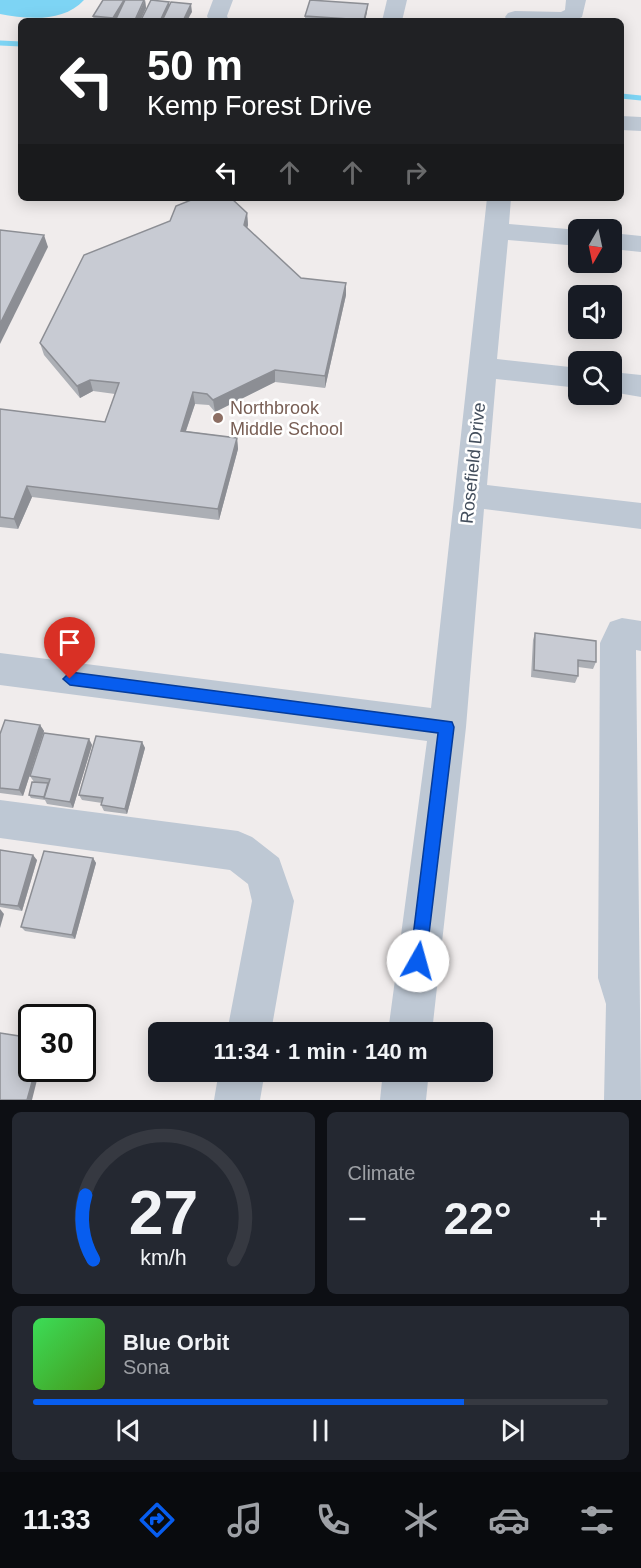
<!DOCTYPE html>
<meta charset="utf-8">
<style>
:root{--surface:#171b24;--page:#242831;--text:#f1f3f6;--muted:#9ea1a6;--line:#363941;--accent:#075def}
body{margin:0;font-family:Arial,sans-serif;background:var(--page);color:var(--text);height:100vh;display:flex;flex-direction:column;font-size:22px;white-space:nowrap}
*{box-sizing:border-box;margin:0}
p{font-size:20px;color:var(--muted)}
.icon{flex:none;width:33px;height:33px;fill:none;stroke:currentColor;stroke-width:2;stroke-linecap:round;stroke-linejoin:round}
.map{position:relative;height:1100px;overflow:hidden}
.sheet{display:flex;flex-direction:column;gap:12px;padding:12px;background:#0d0f14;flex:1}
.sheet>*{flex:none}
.top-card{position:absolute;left:18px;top:18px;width:606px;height:183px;border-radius:9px;box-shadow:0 3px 15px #0003;background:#202124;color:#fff;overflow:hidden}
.needle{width:39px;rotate:189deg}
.tools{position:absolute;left:568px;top:219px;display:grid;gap:12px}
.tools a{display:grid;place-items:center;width:54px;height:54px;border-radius:9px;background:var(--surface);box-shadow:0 3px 15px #0003;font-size:30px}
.speed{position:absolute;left:18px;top:1004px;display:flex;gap:12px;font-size:30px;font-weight:700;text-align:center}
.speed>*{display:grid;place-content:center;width:78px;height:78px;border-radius:50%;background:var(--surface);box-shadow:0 3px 15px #0003;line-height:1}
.speed .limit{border:3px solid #111;border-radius:9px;background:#fff;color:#111}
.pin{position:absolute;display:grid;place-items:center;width:51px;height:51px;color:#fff;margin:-62px -26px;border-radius:50% 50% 50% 0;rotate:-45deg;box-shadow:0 0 6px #0007}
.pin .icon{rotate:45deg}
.me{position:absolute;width:66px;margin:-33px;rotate:7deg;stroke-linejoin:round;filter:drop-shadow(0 0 4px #0008)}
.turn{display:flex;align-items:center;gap:21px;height:126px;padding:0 30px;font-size:27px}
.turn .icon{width:78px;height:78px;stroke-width:2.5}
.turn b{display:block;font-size:42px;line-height:51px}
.lanes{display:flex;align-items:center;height:57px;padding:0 30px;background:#0003;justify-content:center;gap:30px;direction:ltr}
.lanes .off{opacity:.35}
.big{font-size:45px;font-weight:600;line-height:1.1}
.sheet .widget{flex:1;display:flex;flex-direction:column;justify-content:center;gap:9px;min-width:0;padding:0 21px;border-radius:9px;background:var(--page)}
.sheet .dial{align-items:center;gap:0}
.dial svg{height:156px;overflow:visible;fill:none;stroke:var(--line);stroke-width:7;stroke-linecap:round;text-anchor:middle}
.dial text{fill:var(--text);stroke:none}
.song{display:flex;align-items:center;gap:18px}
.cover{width:72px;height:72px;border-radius:9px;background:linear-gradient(135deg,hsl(130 70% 55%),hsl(100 70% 35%))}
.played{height:6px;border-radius:3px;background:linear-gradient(90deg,var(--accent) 75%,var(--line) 75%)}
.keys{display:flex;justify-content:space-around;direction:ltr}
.heat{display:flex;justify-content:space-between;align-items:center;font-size:33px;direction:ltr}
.sheet .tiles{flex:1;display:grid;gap:12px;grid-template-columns:1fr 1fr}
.widget:last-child{grid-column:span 2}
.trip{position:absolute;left:148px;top:1022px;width:345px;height:60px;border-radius:9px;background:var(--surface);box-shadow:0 3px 15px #0003;font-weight:600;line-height:60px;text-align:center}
.dock{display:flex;height:96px;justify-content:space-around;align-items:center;background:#090b0e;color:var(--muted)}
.dock .icon{width:42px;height:42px}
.dock .active{color:var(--accent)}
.dock b{font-size:27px;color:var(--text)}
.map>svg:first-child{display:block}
.water{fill:#7dd4f4}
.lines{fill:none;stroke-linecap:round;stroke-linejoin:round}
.stream{stroke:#7dd4f4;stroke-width:5}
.minor{fill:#bec8d4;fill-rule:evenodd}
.wall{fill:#acafb5}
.shaded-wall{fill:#8c8e94}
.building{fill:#c8cbd3;stroke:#8c8e94;stroke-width:1.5}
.route{fill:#075def;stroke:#053c9b;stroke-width:1.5}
.education-dot{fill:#8d6e63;stroke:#fff;stroke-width:2}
.labels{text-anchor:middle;stroke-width:5;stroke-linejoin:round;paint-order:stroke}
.education-label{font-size:18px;fill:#785e54;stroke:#fff;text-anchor:start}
.street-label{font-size:18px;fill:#434e5c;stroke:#fff}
</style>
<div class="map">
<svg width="641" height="1100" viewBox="0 0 641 1100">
<rect width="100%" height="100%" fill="#f0ecec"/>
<path class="water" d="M0,0H84C63,23 27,19 0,14Z"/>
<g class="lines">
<g class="stream">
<polyline points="0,43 21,44"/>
<polyline points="621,96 641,98"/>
</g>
<g class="minor">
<polygon points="213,0 233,0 227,16 229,21 209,21 207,16"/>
<polygon points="387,0 407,0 402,21 382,21"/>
<polygon points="566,0 586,0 582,17 573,21 508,21 505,17 508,13 515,11 561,12 565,10"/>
<polygon points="621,116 641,117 641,131 621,130"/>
<polygon points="487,198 511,198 509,224 579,230 579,246 508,240 497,359 579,368 579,388 496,379 487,485 641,503 641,529 484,509 466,727 432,1032 388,1032 427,741 0,685 0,653 431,708"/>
<polygon points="612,233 641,236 641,252 612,249"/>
<polygon points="612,372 641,375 641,397 612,392"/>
<polygon points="622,618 641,621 641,651 636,650 641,1100 604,1100 606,1004 598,978 600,643 610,622"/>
<polygon points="0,800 238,831 252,837 279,858 294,901 271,1032 227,1032 252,901 248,884 230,870 0,838"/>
<polygon points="219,1071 265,1071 260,1100 214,1100"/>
<polygon points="383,1071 429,1071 426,1100 380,1100"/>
</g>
</g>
<g class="wall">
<polygon points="145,0 146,8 140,21 94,21 93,16"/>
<polygon points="367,12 365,21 305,21 305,16"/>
<polygon points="247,213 248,225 247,228 301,278 346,295 325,388 275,382 215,412 209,405 195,404 186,431 237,438 238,449 219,520 32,497 18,529 0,527 0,409 105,422 115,394 93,391 80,398 44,355 40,343"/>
<polygon points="535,633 596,662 593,669 578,667 578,676 575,683 531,677 533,640"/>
<polygon points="40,725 44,731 23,796 0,793 0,734"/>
<polygon points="89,739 92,745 73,808 47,804 45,800 31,798 29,795 34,782 30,776"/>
<polygon points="142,742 145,748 127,814 104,811 101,805 102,803 82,800 79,795"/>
<polygon points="0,850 37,860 22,911 0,907"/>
<polygon points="93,858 96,863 75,939 25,931 21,927"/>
</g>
<g class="shaded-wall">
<polygon points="124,0 125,0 116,19 117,21 114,21 113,18"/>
<polygon points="145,0 146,8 140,21 135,21"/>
<polygon points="169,2 170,10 165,21 160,21"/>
<polygon points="191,4 192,12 187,21 183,21"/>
<polygon points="368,4 367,12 365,21 364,21"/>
<polygon points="247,213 248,225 244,237 244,225"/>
<polygon points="44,235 48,247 0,344 0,324"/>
<polygon points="346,283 346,295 325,388 325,376"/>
<polygon points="275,370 275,382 215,412 213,400"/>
<polygon points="90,380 93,391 80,398 77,386"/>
<polygon points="193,392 195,404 182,442 181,431"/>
<polygon points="237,438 238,449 219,520 218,509"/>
<polygon points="27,486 32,497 18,529 14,519"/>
<polygon points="40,725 44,731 23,796 19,790"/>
<polygon points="89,739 92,745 73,808 70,802"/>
<polygon points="142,742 145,748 127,814 125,809"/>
<polygon points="33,855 37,860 22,911 18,906"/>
<polygon points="93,858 96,863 75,939 72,935"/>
<polygon points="0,909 4,914 0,928"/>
<polygon points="36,1068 40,1068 32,1100 27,1100"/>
</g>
<g class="building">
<polygon points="103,0 124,0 113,18 93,16"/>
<polygon points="125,0 144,0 135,20 116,19"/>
<polygon points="151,0 169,2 160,21 141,20"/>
<polygon points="310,0 368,4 364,20 305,16"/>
<polygon points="171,2 191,4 183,21 162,21"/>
<polygon points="196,198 231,198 247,213 244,225 301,278 346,283 325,376 275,370 213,400 207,394 193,392 181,431 237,438 218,509 27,486 14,519 0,517 0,409 105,422 119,383 90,380 77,386 40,343 84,255 170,221 176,206"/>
<polygon points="0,230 44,235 0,324"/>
<polygon points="535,633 596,641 596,662 578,660 578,676 534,670"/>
<polygon points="5,720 40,725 19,790 0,788 0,734"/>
<polygon points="44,733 89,739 70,802 44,798 50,779 30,776"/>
<polygon points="96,736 142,742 125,809 101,805 103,798 79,795"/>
<polygon points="32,782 48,783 44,797 29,795"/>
<polygon points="0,850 33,855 18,906 0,904"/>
<polygon points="44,851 93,858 72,935 21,927"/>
<polygon points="0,1033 32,1038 32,1068 36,1068 27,1100 0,1100"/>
</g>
<polygon class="route" points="70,672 452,722 454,727 425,967 418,970 412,967 410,961 438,733 70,685 63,679"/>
<circle class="education-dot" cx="218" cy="418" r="6"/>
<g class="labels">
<g class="education-label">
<text x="230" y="414">Northbrook<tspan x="230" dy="21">Middle School</tspan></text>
</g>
<g class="street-label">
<text transform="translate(473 463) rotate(-84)" y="6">Rosefield Drive</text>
</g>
</g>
</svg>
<div class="tools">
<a><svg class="needle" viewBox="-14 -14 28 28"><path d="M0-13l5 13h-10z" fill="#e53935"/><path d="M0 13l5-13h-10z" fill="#9ea1a6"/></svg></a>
<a><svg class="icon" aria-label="sound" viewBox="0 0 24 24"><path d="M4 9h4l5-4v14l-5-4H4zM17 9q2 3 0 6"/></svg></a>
<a><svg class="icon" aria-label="search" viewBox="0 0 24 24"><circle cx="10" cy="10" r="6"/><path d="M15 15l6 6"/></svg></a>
</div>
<div class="speed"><div class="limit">30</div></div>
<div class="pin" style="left:70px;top:679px;background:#d93025"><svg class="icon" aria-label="arrive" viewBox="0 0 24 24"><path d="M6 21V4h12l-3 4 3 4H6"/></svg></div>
<svg class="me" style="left:418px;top:961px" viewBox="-20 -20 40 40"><circle r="19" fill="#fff"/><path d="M0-13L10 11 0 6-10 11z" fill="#075def"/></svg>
<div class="trip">11:34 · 1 min · 140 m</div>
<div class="top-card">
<div class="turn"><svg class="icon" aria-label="left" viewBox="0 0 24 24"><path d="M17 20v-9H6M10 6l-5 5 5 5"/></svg><div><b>50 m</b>Kemp Forest Drive</div></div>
<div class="lanes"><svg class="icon" aria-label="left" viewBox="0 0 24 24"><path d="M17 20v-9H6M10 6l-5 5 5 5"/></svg><svg class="icon off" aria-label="ahead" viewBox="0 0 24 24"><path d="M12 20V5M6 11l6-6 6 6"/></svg><svg class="icon off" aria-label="ahead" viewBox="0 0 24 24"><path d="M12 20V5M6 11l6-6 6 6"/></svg><svg class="icon off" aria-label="right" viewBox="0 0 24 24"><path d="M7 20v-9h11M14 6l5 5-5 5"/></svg></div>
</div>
</div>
<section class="sheet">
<div class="tiles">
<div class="widget dial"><svg viewBox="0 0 100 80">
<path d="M14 69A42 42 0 1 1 86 69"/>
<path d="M14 69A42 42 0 0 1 10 36" stroke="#075def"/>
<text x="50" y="56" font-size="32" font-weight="700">27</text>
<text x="50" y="72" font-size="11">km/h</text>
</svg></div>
<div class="widget"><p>Climate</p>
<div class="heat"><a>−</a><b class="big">22°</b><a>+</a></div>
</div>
<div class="widget">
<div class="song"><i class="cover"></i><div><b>Blue Orbit</b><p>Sona</p></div></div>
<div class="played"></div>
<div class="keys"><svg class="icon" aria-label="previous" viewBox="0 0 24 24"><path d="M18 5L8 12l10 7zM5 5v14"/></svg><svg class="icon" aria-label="pause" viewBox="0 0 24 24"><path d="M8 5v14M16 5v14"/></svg><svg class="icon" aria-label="next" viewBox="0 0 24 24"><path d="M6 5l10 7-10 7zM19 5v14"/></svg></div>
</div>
</div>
</section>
<nav class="dock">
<b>11:33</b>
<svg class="icon active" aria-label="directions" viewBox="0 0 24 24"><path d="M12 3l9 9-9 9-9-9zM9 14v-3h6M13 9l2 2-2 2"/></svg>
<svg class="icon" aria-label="music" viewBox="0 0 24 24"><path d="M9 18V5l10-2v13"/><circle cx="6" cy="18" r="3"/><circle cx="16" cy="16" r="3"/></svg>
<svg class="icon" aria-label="phone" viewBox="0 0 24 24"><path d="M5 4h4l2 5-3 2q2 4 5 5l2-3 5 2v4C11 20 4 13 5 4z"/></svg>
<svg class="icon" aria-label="climate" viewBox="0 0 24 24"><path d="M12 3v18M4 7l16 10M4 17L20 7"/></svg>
<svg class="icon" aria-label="car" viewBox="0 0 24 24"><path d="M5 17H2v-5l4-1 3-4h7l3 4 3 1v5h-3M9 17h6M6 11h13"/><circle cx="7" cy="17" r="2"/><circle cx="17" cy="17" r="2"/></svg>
<svg class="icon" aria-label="filters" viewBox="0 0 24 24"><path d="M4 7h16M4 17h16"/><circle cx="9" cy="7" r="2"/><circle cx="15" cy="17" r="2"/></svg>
</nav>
